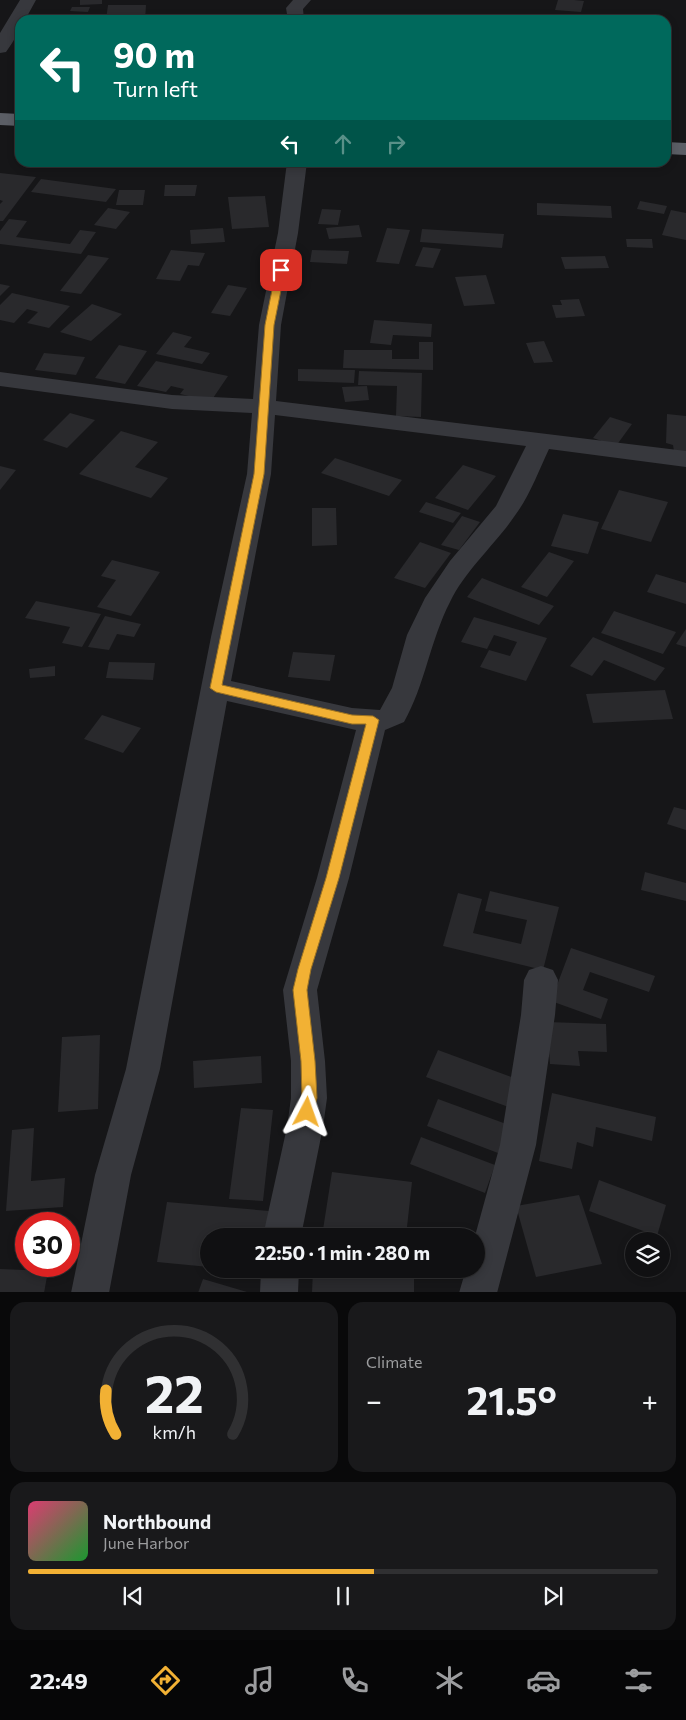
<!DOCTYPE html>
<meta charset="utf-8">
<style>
:root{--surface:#101012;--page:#19191b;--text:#f1f3f6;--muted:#9c9d9f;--line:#303032;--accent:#f2b134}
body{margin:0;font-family:Commissioner,sans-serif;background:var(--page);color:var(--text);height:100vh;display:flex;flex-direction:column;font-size:19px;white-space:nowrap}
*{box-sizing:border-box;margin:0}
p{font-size:16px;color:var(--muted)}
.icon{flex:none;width:28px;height:28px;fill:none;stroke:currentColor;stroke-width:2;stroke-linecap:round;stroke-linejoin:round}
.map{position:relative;height:1292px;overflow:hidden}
.details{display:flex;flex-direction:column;gap:10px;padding:10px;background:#09090a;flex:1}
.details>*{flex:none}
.banner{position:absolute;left:15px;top:15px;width:656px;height:152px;border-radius:15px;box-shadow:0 2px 8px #0003,0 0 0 1px var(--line);background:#00695c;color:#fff;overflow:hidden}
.buttons{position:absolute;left:625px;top:1232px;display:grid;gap:10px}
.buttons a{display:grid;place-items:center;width:45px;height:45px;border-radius:50%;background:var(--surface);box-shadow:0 2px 8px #0003,0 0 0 1px var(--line);font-size:25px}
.speed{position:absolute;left:15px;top:1212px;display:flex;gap:10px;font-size:25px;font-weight:700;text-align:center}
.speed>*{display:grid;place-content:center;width:65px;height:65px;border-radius:50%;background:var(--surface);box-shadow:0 2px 8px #0003,0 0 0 1px var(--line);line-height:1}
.speed .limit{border:8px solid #d22;background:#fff;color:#111}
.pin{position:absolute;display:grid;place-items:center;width:42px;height:42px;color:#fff;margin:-21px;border-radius:10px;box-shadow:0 2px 8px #0006}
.me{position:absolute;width:55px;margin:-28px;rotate:4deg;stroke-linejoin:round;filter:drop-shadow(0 0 4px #0008)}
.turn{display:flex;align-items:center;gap:18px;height:105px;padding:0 15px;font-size:22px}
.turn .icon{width:65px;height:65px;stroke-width:2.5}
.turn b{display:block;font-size:35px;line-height:42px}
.lanes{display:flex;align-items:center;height:48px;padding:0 15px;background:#0003;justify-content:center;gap:25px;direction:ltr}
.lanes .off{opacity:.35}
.big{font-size:38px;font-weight:700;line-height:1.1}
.details .tile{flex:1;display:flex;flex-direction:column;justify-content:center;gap:8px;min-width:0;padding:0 18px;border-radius:15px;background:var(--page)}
.details .dial{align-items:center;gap:0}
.dial svg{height:130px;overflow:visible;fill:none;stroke:var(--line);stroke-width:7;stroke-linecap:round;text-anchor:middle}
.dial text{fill:var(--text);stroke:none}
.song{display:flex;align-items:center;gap:15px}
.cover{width:60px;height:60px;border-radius:8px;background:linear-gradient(135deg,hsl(340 70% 55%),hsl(130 70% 35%))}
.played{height:5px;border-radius:2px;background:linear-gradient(90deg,var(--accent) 55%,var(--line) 55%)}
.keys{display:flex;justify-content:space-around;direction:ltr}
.heat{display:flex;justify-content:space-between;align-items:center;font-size:28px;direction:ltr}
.details .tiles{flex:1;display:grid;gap:10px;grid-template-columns:1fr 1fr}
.tile:last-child{grid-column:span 2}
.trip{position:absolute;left:200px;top:1228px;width:285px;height:50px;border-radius:25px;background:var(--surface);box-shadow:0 2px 8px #0003,0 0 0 1px var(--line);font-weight:700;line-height:50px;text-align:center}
.tabs{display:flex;height:80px;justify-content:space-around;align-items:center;background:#060607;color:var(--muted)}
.tabs .icon{width:35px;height:35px}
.tabs .on{color:var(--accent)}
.tabs b{font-size:22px;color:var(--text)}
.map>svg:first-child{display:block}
.building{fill:#29292c}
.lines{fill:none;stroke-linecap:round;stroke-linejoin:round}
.minor{fill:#37383d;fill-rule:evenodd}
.trunk{fill:#5b5e65;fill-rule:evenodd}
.route{fill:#f2b134;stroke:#9d7322}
</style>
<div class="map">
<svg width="686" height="1293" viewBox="0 0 686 1293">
<rect width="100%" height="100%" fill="#161618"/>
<g class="building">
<polygon points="80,0 102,0 102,4 80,5"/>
<polygon points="558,0 574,0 584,1 581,12 555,10"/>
<polygon points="108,5 146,5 145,20 106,20"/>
<polygon points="72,7 90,7 88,12 70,11"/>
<polygon points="0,173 36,177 3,221 0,221 0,204 3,201 0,200"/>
<polygon points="41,179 116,189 106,202 31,192"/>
<polygon points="165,185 197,185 195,196 164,196"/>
<polygon points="119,190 145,190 143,205 116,205"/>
<polygon points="265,196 269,227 232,229 228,197"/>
<polygon points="640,201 667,206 664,214 637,209"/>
<polygon points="537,203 611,206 612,218 537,215"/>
<polygon points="108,208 130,212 116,229 94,225"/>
<polygon points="322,209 341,210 338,225 318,224"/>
<polygon points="671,210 686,213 686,240 662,235"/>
<polygon points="9,219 27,221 16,237 70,244 80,230 96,232 81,254 0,244 0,231"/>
<polygon points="359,225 362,237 329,239 326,228"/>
<polygon points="223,228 225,242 191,244 190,230"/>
<polygon points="387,228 410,230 399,264 376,262"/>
<polygon points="422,229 504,234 502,248 420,242"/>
<polygon points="626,239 652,239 653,248 627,247"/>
<polygon points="423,247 441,249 433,268 415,266"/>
<polygon points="171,250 205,253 199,266 188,265 180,281 156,279"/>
<polygon points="312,250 349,251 347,264 310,262"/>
<polygon points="88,255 109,258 81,294 60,291"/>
<polygon points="605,256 609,268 565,269 561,257"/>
<polygon points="486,275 495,304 464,306 455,277"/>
<polygon points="0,284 10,286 0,296"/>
<polygon points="228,285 247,288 230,316 211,313"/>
<polygon points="12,293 70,306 49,328 27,323 38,312 27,309 14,323 0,320 0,305"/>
<polygon points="579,299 585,316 556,318 552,305 562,305 560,300"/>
<polygon points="92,304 122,314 91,341 60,332"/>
<polygon points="374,320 432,324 431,337 393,335 391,345 370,343"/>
<polygon points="173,332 192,337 184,347 210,353 202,364 156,354"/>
<polygon points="544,341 553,362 534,363 526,343"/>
<polygon points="419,342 433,342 433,370 343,368 344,350 392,350 392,359 419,359"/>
<polygon points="119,345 147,351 125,384 95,378"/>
<polygon points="44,353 85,357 76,375 35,370"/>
<polygon points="156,361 228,376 211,401 180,394 184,389 171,386 166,392 137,386"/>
<polygon points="298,369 355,370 354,383 298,381"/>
<polygon points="359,371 422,373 421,417 396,416 397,386 358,385"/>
<polygon points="367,386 369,400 345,402 342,387"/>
<polygon points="70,413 95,420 67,448 43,440"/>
<polygon points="667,414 686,416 686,452 674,451 673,445 666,443"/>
<polygon points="610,417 632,424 616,446 593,438"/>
<polygon points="121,431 158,442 135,467 168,478 151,498 79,474"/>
<polygon points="335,458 402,480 389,496 321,473"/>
<polygon points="463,465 496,476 468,510 435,498"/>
<polygon points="0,466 16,470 0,490"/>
<polygon points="619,490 668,502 651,542 601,529"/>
<polygon points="426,502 461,513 453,523 419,512"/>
<polygon points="312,508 336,508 337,545 312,546"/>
<polygon points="563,514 599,522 588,554 551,546"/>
<polygon points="462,516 480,522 459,550 441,545"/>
<polygon points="420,542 451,553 425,588 394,578"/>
<polygon points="549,552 574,561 547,597 521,587"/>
<polygon points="112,560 160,572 131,616 97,607 116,580 101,576"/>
<polygon points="656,574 686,583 686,604 647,592"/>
<polygon points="482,578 554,606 539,625 467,597"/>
<polygon points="36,601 101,614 82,647 62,643 70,627 25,618"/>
<polygon points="614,611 676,632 663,654 601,633"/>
<polygon points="105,616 141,624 134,637 117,634 109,650 88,647"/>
<polygon points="474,617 547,638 526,681 480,667 489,650 510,656 517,642 494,635 487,649 461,642"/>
<polygon points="686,629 686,647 676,644"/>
<polygon points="593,637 665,668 655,681 604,660 592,676 570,666"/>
<polygon points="293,652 335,655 330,681 288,677"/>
<polygon points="109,662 155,663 153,680 106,678"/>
<polygon points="55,666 55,676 30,678 29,669"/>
<polygon points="665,690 673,719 593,723 586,694"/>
<polygon points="102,715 141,728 123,753 84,739"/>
<polygon points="674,807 686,810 686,830 667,824"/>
<polygon points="645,872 686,883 686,901 641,890"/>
<polygon points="490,891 559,907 543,970 443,946 458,893 482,899 473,933 521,944 527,920 485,911"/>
<polygon points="571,948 655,976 649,992 590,972 583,990 608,999 601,1019 551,1001"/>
<polygon points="547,1022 606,1024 607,1052 578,1051 580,1066 550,1064"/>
<polygon points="100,1035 98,1109 58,1112 62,1037"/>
<polygon points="438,1050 525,1082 514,1109 426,1077"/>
<polygon points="261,1056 262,1083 194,1088 193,1061"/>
<polygon points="552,1093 656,1117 652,1141 596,1127 593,1147 577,1142 572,1169 539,1161"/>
<polygon points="438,1099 509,1125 498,1153 427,1126"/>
<polygon points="241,1108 273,1110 263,1201 229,1199"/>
<polygon points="34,1128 31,1181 65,1178 63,1207 6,1211 12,1130"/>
<polygon points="421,1137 495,1165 485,1193 410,1164"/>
<polygon points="332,1172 412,1182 406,1236 322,1236"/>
<polygon points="599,1180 666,1205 657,1236 589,1211"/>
<polygon points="579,1195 602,1264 536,1277 516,1206"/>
<polygon points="167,1202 269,1211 266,1236 209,1236 209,1267 157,1262"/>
<polygon points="0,1269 48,1271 44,1293 0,1293"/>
<polygon points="313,1269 414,1269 414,1293 312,1293"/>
<polygon points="203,1279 247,1292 247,1293 198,1293"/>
</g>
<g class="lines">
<g class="minor">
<path d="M20,0H36L25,20H20C20,32 13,42 6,52L0,53V33Z"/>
<polygon points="293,0 311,0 303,9 304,20 288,20 286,8"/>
<path d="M287,162H307L298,233L281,325L276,401L686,451V467L549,449C539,470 530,495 516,514C496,544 466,569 450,602C430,641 425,685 404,722L385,730L349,878L317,990L325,1061L327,1098L323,1127L301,1236H263L287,1127L291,1098V1061L283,990L317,878L356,730L227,701L160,1069L131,1175L109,1293H71L95,1175L126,1069L211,637L247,474L252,413L172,409L0,386V372L172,395L253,399L259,325L278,233ZM275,415L526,446L496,506L450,561L425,598L407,635L392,688L380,710L352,708L231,681L271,474Z"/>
<polygon points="541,966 553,970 558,980 555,1015 536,1145 497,1293 459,1293 466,1269 476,1269 476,1236 475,1236 500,1145 521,1015 524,980 529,970"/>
<polygon points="261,1269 299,1269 298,1293 260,1293"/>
</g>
<g class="trunk">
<polygon points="0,113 20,114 20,126 0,125"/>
<polygon points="666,142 686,143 686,155 666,154"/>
</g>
</g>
<polygon class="route" points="281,267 285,270 274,325 264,474 222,685 352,715 373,716 379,720 339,878 311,969 307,990 315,1061 317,1098 312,1117 307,1119 302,1117 300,1112 302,1098 301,1061 293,990 298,969 326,878 366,724 352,724 216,692 210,688 254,474 265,325 276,270"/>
</svg>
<div class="buttons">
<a><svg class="icon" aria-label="layers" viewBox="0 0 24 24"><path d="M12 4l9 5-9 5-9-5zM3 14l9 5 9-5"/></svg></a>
</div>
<div class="speed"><div class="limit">30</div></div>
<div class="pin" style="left:281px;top:270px;background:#d93025"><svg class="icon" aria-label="arrive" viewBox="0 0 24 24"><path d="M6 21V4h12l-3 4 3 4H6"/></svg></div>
<svg class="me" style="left:307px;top:1112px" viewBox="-20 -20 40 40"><path d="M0-17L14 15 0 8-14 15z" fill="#f2b134" stroke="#fff" stroke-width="4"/></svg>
<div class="trip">22:50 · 1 min · 280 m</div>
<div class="banner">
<div class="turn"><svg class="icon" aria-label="left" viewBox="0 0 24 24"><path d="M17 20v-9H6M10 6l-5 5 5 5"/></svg><div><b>90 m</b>Turn left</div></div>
<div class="lanes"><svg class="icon" aria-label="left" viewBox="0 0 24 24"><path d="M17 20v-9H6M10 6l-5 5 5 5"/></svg><svg class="icon off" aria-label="ahead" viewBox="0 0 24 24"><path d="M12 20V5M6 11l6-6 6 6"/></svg><svg class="icon off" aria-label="right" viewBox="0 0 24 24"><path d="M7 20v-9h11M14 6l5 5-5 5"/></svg></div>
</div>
</div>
<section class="details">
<div class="tiles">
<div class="tile dial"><svg viewBox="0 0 100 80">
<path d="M14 69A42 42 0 1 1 86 69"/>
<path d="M14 69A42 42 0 0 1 8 42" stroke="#f2b134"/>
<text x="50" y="56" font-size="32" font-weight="700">22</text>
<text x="50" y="72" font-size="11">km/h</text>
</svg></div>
<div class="tile"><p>Climate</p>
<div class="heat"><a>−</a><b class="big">21.5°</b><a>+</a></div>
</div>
<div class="tile">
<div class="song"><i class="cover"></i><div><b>Northbound</b><p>June Harbor</p></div></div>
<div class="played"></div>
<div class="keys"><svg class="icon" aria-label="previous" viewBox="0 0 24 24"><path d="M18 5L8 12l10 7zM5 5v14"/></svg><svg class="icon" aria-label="pause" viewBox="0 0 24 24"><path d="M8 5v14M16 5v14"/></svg><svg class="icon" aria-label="next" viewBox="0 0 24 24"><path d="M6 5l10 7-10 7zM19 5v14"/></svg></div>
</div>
</div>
</section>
<nav class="tabs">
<b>22:49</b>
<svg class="icon on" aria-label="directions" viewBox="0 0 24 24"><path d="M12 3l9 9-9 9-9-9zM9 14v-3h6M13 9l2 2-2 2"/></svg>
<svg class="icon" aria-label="music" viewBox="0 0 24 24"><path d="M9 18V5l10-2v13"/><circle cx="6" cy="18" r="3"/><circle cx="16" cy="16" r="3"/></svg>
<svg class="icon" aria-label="phone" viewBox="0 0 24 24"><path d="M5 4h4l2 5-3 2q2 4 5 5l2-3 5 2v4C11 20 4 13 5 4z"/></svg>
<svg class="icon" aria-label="climate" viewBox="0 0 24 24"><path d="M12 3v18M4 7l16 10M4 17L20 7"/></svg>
<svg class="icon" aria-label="car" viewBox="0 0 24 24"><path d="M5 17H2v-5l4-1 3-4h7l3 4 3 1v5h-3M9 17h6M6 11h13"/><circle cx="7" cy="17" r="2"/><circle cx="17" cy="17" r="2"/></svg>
<svg class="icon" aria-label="filters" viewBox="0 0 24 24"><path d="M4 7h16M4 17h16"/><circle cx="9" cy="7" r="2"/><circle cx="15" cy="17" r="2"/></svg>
</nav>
